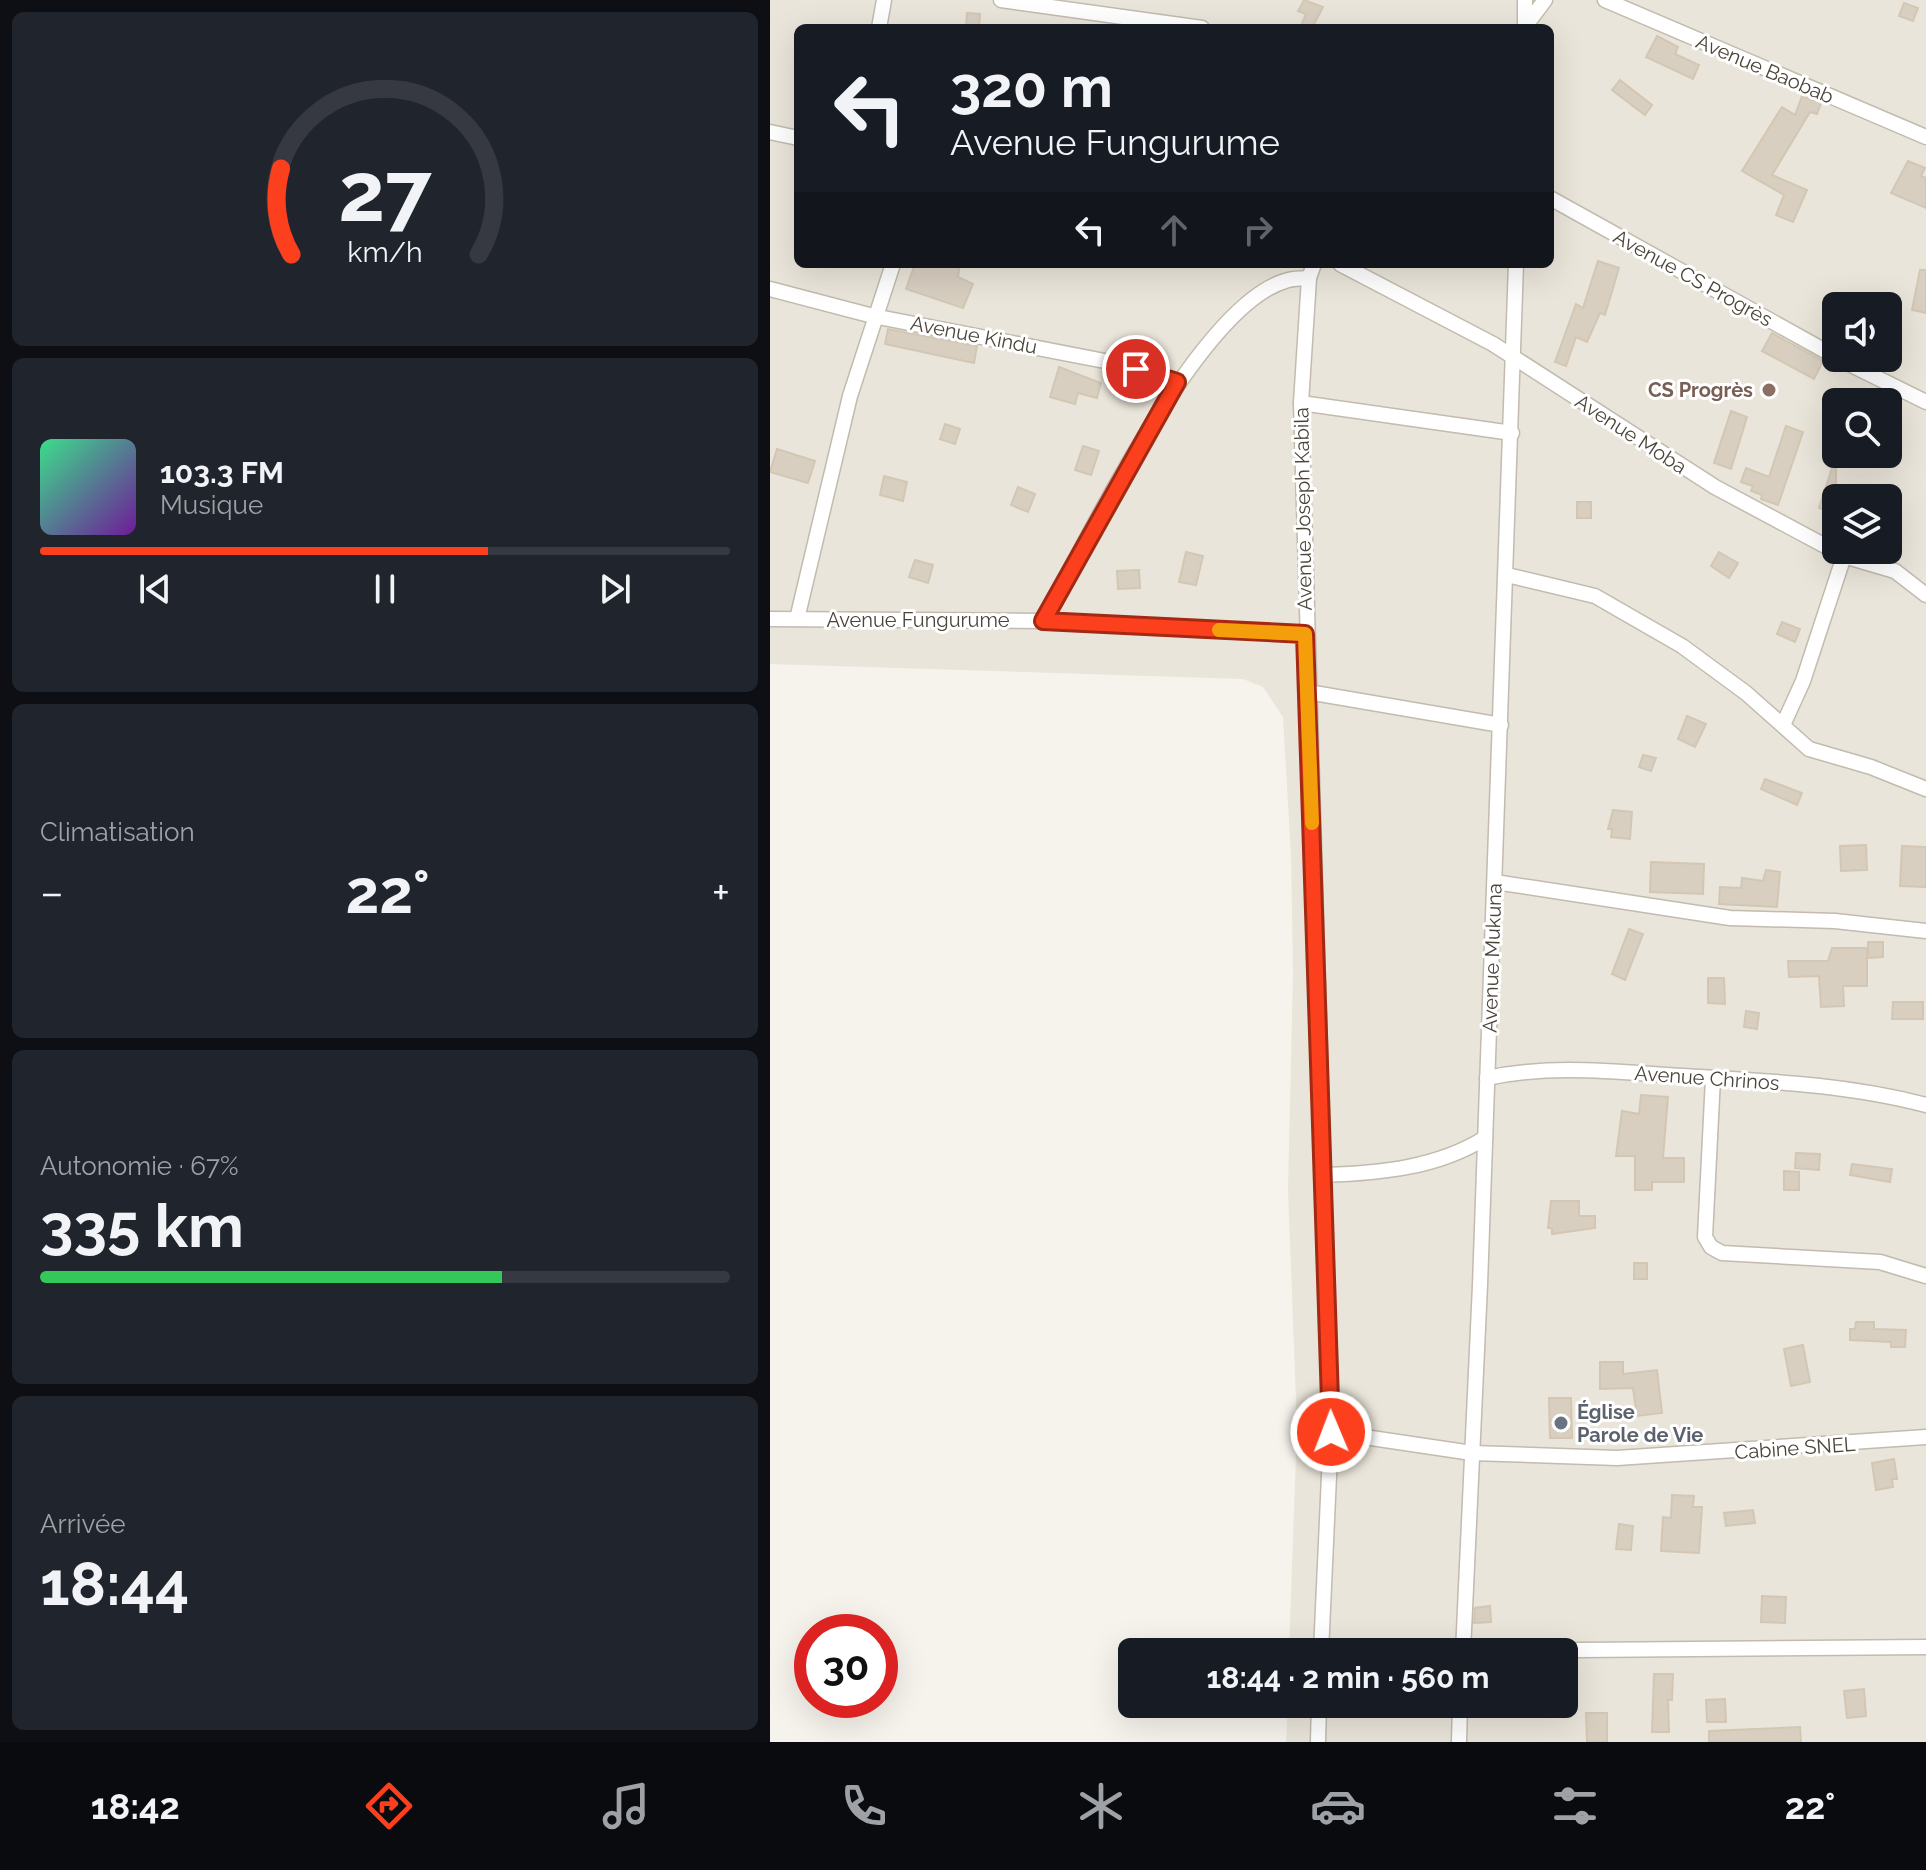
<!DOCTYPE html>
<html lang="fr">
<meta charset="utf-8">
<style>
:root{--surface:#171b24;--page:#20242c;--text:#f1f3f6;--muted:#9ea1a6;--line:#363941;--accent:#fc3f1d}
body{margin:0;font-family:Raleway,sans-serif;background:var(--page);color:var(--text);height:100vh;display:flex;flex-direction:column;font-size:30px;white-space:nowrap}
*{box-sizing:border-box;margin:0}
p{font-size:26px;color:var(--muted)}
.icon{flex:none;width:44px;height:44px;fill:none;stroke:currentColor;stroke-width:2;stroke-linecap:round;stroke-linejoin:round}
.map{position:relative;flex:1;overflow:hidden}
.panel{display:flex;flex-direction:column;gap:12px;padding:12px;background:#0d0f14;width:770px}
.panel>*{flex:none}
.banner{position:absolute;left:24px;top:24px;width:760px;height:244px;border-radius:12px;box-shadow:0 8px 32px #0002;background:#171b24;color:var(--text);overflow:hidden}
.fabs{position:absolute;left:1052px;top:292px;display:grid;gap:16px}
.fabs a{display:grid;place-items:center;width:80px;height:80px;border-radius:12px;background:var(--surface);box-shadow:0 8px 32px #0002;font-size:40px}
.speed{position:absolute;left:24px;top:1614px;display:flex;gap:16px;font-size:40px;font-weight:700;text-align:center}
.speed>*{display:grid;place-content:center;width:104px;height:104px;border-radius:50%;background:var(--surface);box-shadow:0 8px 32px #0002;line-height:1}
.speed .limit{border:12px solid #d22;background:#fff;color:#111}
.pin{position:absolute;display:grid;place-items:center;width:68px;height:68px;color:#fff;margin:-34px;border:4px solid #fff;border-radius:50%;box-shadow:0 2px 8px #0007}
.me{position:absolute;width:88px;margin:-44px;rotate:359deg;stroke-linejoin:round;filter:drop-shadow(0 0 6px #0008)}
.turn{display:flex;align-items:center;gap:28px;height:168px;padding:0 24px;font-size:36px}
.turn .icon{width:104px;height:104px;stroke-width:2.5}
.turn b{display:block;font-size:56px;line-height:68px}
.lanes{display:flex;align-items:center;height:76px;padding:0 24px;background:#0003;justify-content:center;gap:40px;direction:ltr}
.lanes .off{opacity:.35}
.big{font-size:60px;font-weight:700;line-height:1.1}
.panel .card{flex:1;display:flex;flex-direction:column;justify-content:center;gap:12px;min-width:0;padding:0 28px;border-radius:12px;background:var(--page)}
.panel .dial{align-items:center;gap:0}
.dial svg{height:208px;overflow:visible;fill:none;stroke:var(--line);stroke-width:7;stroke-linecap:round;text-anchor:middle}
.dial text{fill:var(--text);stroke:none}
.song{display:flex;align-items:center;gap:24px}
.cover{width:96px;height:96px;border-radius:12px;background:linear-gradient(135deg,hsl(150 70% 55%),hsl(280 70% 35%))}
.played{height:8px;border-radius:4px;background:linear-gradient(90deg,var(--accent) 65%,var(--line) 65%)}
.keys{display:flex;justify-content:space-around;direction:ltr}
.heat{display:flex;justify-content:space-between;align-items:center;font-size:44px;direction:ltr}
.charge{height:12px;border-radius:6px;background:linear-gradient(90deg,#34c759 67%,var(--line) 0)}
.trip{position:absolute;left:348px;top:1638px;width:460px;height:80px;border-radius:12px;background:var(--surface);box-shadow:0 8px 32px #0002;font-weight:700;line-height:80px;text-align:center}
.dock{display:flex;height:128px;justify-content:space-around;align-items:center;background:#090b0e;color:var(--muted)}
.dock .icon{width:56px;height:56px}
.dock .selected{color:var(--accent)}
.dock b{font-size:36px;color:var(--text)}
main{display:flex;flex:1;min-height:0}
.map>svg:first-child{display:block}
.residential{fill:#eae5da;fill-rule:evenodd}
.building{fill:#d8cfc1;stroke:#d3c7b4;stroke-width:2}
.lines{fill:none;stroke-linecap:round;stroke-linejoin:round}
.street-casing{stroke:#c2bbae;stroke-width:17}
.street{stroke:#fff;stroke-width:14}
.route-casing{stroke:#a42913;stroke-width:20}
.route{stroke:#fc3f1d;stroke-width:14}
.slow{stroke:#f59e0b;stroke-width:14}
.education-dot{fill:#8d6e63;stroke:#fff;stroke-width:3}
.worship-dot{fill:#6b7280;stroke:#fff;stroke-width:3}
.labels{text-anchor:middle;stroke-width:6;stroke-linejoin:round;paint-order:stroke}
.street-label{font-size:20px;fill:#4b4439;stroke:#fff}
.education-label{font-size:20px;font-weight:bold;fill:#785e54;stroke:#fff;text-anchor:end}
.worship-label{font-size:20px;font-weight:bold;fill:#5b616d;stroke:#fff;text-anchor:start}
</style>
<main>
<section class="panel">
<div class="card dial"><svg viewBox="0 0 100 80">
<path d="M14 69A42 42 0 1 1 86 69"/>
<path d="M14 69A42 42 0 0 1 10 36" stroke="#fc3f1d"/>
<text x="50" y="56" font-size="32" font-weight="700">27</text>
<text x="50" y="72" font-size="11">km/h</text>
</svg></div>
<div class="card">
<div class="song"><i class="cover"></i><div><b>103.3 FM</b><p>Musique</p></div></div>
<div class="played"></div>
<div class="keys"><svg class="icon" aria-label="previous" viewBox="0 0 24 24"><path d="M18 5L8 12l10 7zM5 5v14"/></svg><svg class="icon" aria-label="pause" viewBox="0 0 24 24"><path d="M8 5v14M16 5v14"/></svg><svg class="icon" aria-label="next" viewBox="0 0 24 24"><path d="M6 5l10 7-10 7zM19 5v14"/></svg></div>
</div>
<div class="card"><p>Climatisation</p>
<div class="heat"><a>−</a><b class="big">22°</b><a>+</a></div>
</div>
<div class="card"><p>Autonomie · 67%</p><b class="big">335 km</b><div class="charge"></div></div>
<div class="card"><p>Arrivée</p><b class="big">18:44</b></div>
</section>
<div class="map">
<svg width="1156" height="1742" viewBox="0 0 1156 1742">
<rect width="100%" height="100%" fill="#f6f3ec"/>
<path class="residential" d="M0,0H1156V1742H516L518,1704H794V1652H519L527,1426L518,1190L523,974L521,855L513,717L493,687L473,679L0,664ZM28,28H780V264H28ZM1066,306H1118V358H1066ZM1066,402H1118V454H1066ZM1066,498H1118V550H1066Z"/>
<g class="building">
<polygon points="534,0 553,7 542,28 530,28 536,14 528,11"/>
<polygon points="1134,3 1148,8 1143,21 1129,16"/>
<polygon points="197,13 210,14 209,28 196,28"/>
<polygon points="887,36 908,47 905,54 929,65 923,79 876,57"/>
<polygon points="850,80 882,105 875,115 842,90"/>
<polygon points="1032,96 1051,103 1047,114 1040,112 1002,175 1037,190 1023,222 1006,215 1014,195 972,171 1012,107 1025,115"/>
<polygon points="1138,161 1155,168 1151,176 1156,178 1156,208 1121,193"/>
<polygon points="828,261 849,268 835,315 830,313 817,342 806,337 796,366 785,362 806,304 813,308"/>
<polygon points="145,264 190,264 188,277 203,284 193,308 136,289"/>
<polygon points="1150,270 1156,270 1156,313 1142,310"/>
<polygon points="118,329 207,346 204,363 115,344"/>
<polygon points="1002,333 1053,361 1044,379 992,351"/>
<polygon points="289,367 331,383 327,398 308,393 305,404 280,397"/>
<polygon points="961,411 977,417 961,469 944,463"/>
<polygon points="175,424 190,429 185,444 170,439"/>
<polygon points="1016,426 1033,432 1008,505 991,499 992,495 981,491 983,486 971,482 976,468 999,477"/>
<polygon points="313,446 329,451 321,475 305,470"/>
<polygon points="7,449 45,461 38,483 0,472"/>
<polygon points="1063,465 1066,466 1066,487 1093,495 1066,498 1066,514 1049,508"/>
<polygon points="114,476 137,482 133,501 110,495"/>
<polygon points="248,487 265,494 258,512 241,505"/>
<rect x="807" y="502" width="14" height="16"/>
<polygon points="416,552 433,556 426,585 409,582"/>
<polygon points="949,552 968,563 959,578 941,566"/>
<polygon points="145,560 163,565 158,583 139,577"/>
<polygon points="369,570 370,588 348,589 347,571"/>
<polygon points="1012,622 1030,629 1025,642 1007,634"/>
<polygon points="917,716 936,724 925,747 908,739"/>
<polygon points="873,755 886,758 881,771 869,767"/>
<polygon points="995,779 1032,793 1027,805 991,789"/>
<polygon points="843,810 862,812 860,839 841,837 842,829 838,829"/>
<polygon points="1096,845 1097,870 1071,871 1070,846"/>
<polygon points="1132,846 1156,847 1156,887 1130,886"/>
<polygon points="881,862 934,864 933,894 880,892"/>
<polygon points="996,870 1010,872 1007,907 949,904 950,887 971,888 972,878 993,881"/>
<polygon points="859,929 873,934 855,980 842,974"/>
<polygon points="1098,942 1113,942 1113,957 1098,958"/>
<polygon points="1062,948 1097,948 1097,986 1073,986 1074,1006 1051,1007 1049,976 1019,977 1018,961 1058,961"/>
<polygon points="938,978 954,978 955,1004 938,1003"/>
<polygon points="1123,1002 1153,1002 1153,1019 1122,1019"/>
<polygon points="976,1011 989,1013 987,1029 974,1027"/>
<polygon points="871,1095 898,1097 893,1158 914,1158 914,1182 882,1182 882,1190 865,1190 865,1156 846,1156 852,1111 869,1114"/>
<polygon points="1026,1153 1050,1154 1049,1170 1025,1168"/>
<polygon points="1082,1164 1122,1169 1120,1182 1080,1175"/>
<polygon points="1014,1171 1029,1172 1029,1190 1014,1190"/>
<polygon points="781,1201 809,1201 809,1216 825,1216 825,1228 782,1234 782,1228 778,1228"/>
<rect x="864" y="1263" width="13" height="16"/>
<polygon points="1086,1322 1104,1322 1104,1329 1136,1330 1135,1347 1121,1347 1121,1342 1080,1340 1080,1329 1085,1329"/>
<polygon points="1033,1345 1040,1382 1021,1386 1014,1349"/>
<polygon points="830,1362 853,1362 853,1374 887,1370 892,1413 867,1416 863,1388 830,1389"/>
<polygon points="779,1398 801,1398 802,1438 780,1438"/>
<polygon points="1124,1459 1127,1479 1122,1479 1123,1487 1106,1490 1102,1463"/>
<polygon points="902,1495 924,1496 923,1507 932,1507 929,1553 891,1551 893,1517 901,1518"/>
<polygon points="983,1510 985,1523 956,1526 954,1513"/>
<polygon points="849,1524 863,1526 861,1550 846,1549"/>
<polygon points="992,1596 1016,1597 1015,1623 991,1622"/>
<polygon points="720,1606 721,1622 704,1623 705,1608"/>
<polygon points="884,1674 903,1674 902,1700 898,1700 899,1732 882,1732"/>
<polygon points="1094,1689 1096,1716 1077,1718 1074,1691"/>
<polygon points="955,1699 956,1722 937,1722 936,1700"/>
<polygon points="816,1713 837,1713 837,1742 817,1742"/>
<polygon points="1030,1727 1031,1742 939,1742 939,1731"/>
</g>
<g class="lines">
<defs>
<g id="street">
<polyline points="231,0 432,28"/>
<polyline points="835,0 1156,137"/>
<polyline points="109,28 114,0"/>
<polyline points="754,28 775,0"/>
<polyline points="755,28 755,0"/>
<polyline points="0,132 28,138"/>
<polyline points="780,198 1066,357"/>
<polyline points="544,264 539,278 531,403 561,1432 551,1652"/>
<polyline points="570,264 723,344 945,487 1074,556 1125,571 1156,595"/>
<polyline points="0,289 103,316 345,363 407,382"/>
<polyline points="1067,358 1156,402"/>
<polyline points="531,403 742,433"/>
<polyline points="737,575 825,596 912,646 976,693 1039,749 1101,767 1156,789"/>
<polyline points="0,619 273,621 535,634"/>
<polyline points="27,619 80,396 123,264"/>
<path d="M273,621C317,541 428,307 515,281C522,278 531,279 539,278"/>
<polyline points="538,692 731,725"/>
<polyline points="1013,725 1033,681 1074,556"/>
<polyline points="725,882 960,918 1065,921 1156,931"/>
<path d="M717,1078C782,1064 847,1072 913,1076C994,1081 1076,1084 1156,1105"/>
<polyline points="943,1078 935,1237 941,1247 952,1253 1110,1262 1156,1276"/>
<path d="M555,1175C610,1173 667,1168 715,1138"/>
<polyline points="561,1432 702,1453 847,1458 1156,1437"/>
<polyline points="693,1651 1156,1647"/>
<polyline points="693,1652 710,1285 746,264"/>
<polyline points="548,1742 549,1704"/>
<polyline points="689,1742 690,1704"/>
</g>
</defs>
<use href="#street" class="street-casing"/>
<use href="#street" class="street"/>
</g>
<g class="lines">
<defs>
<polyline id="route" points="366,369 407,382 273,621 535,634 561,1432"/>
</defs>
<use href="#route" class="route-casing"/>
<use href="#route" class="route"/>
<polyline class="slow" points="449,630 535,634 542,823"/>
</g>
<circle class="education-dot" cx="999" cy="390" r="8"/>
<circle class="worship-dot" cx="791" cy="1423" r="8"/>
<g class="labels">
<g class="street-label">
<text transform="translate(995 69) rotate(23)" y="7">Avenue Baobab</text>
<text transform="translate(923 278) rotate(29)" y="7">Avenue CS Progrès</text>
<text transform="translate(204 335) rotate(11)" y="7">Avenue Kindu</text>
<text transform="translate(861 434) rotate(33)" y="7">Avenue Moba</text>
<text transform="translate(533 509) rotate(-91)" y="7">Avenue Joseph Kabila</text>
<text x="148" y="627">Avenue Fungurume</text>
<text transform="translate(722 958) rotate(-88)" y="7">Avenue Mukuna</text>
<text transform="translate(937 1078) rotate(4)" y="7">Avenue Chrinos</text>
<text transform="translate(1025 1448) rotate(-4)" y="7">Cabine SNEL</text>
</g>
<g class="education-label">
<text x="983" y="397">CS Progrès</text>
</g>
<g class="worship-label">
<text x="807" y="1419">Église<tspan x="807" dy="23">Parole de Vie</tspan></text>
</g>
</g>
</svg>
<div class="fabs">
<a><svg class="icon" aria-label="sound" viewBox="0 0 24 24"><path d="M4 9h4l5-4v14l-5-4H4zM17 9q2 3 0 6"/></svg></a>
<a><svg class="icon" aria-label="search" viewBox="0 0 24 24"><circle cx="10" cy="10" r="6"/><path d="M15 15l6 6"/></svg></a>
<a><svg class="icon" aria-label="layers" viewBox="0 0 24 24"><path d="M12 4l9 5-9 5-9-5zM3 14l9 5 9-5"/></svg></a>
</div>
<div class="speed"><div class="limit">30</div></div>
<div class="pin" style="left:366px;top:369px;background:#d93025"><svg class="icon" aria-label="arrive" viewBox="0 0 24 24"><path d="M6 21V4h12l-3 4 3 4H6"/></svg></div>
<svg class="me" style="left:561px;top:1432px" viewBox="-20 -20 40 40"><circle r="17" fill="#fc3f1d" stroke="#fff" stroke-width="3"/><path d="M0-11L8 9 0 5-8 9z" fill="#fff"/></svg>
<div class="trip">18:44 · 2 min · 560 m</div>
<div class="banner">
<div class="turn"><svg class="icon" aria-label="left" viewBox="0 0 24 24"><path d="M17 20v-9H6M10 6l-5 5 5 5"/></svg><div><b>320 m</b>Avenue Fungurume</div></div>
<div class="lanes"><svg class="icon" aria-label="left" viewBox="0 0 24 24"><path d="M17 20v-9H6M10 6l-5 5 5 5"/></svg><svg class="icon off" aria-label="ahead" viewBox="0 0 24 24"><path d="M12 20V5M6 11l6-6 6 6"/></svg><svg class="icon off" aria-label="right" viewBox="0 0 24 24"><path d="M7 20v-9h11M14 6l5 5-5 5"/></svg></div>
</div>
</div>
</main>
<nav class="dock">
<b>18:42</b>
<svg class="icon selected" aria-label="directions" viewBox="0 0 24 24"><path d="M12 3l9 9-9 9-9-9zM9 14v-3h6M13 9l2 2-2 2"/></svg>
<svg class="icon" aria-label="music" viewBox="0 0 24 24"><path d="M9 18V5l10-2v13"/><circle cx="6" cy="18" r="3"/><circle cx="16" cy="16" r="3"/></svg>
<svg class="icon" aria-label="phone" viewBox="0 0 24 24"><path d="M5 4h4l2 5-3 2q2 4 5 5l2-3 5 2v4C11 20 4 13 5 4z"/></svg>
<svg class="icon" aria-label="climate" viewBox="0 0 24 24"><path d="M12 3v18M4 7l16 10M4 17L20 7"/></svg>
<svg class="icon" aria-label="car" viewBox="0 0 24 24"><path d="M5 17H2v-5l4-1 3-4h7l3 4 3 1v5h-3M9 17h6M6 11h13"/><circle cx="7" cy="17" r="2"/><circle cx="17" cy="17" r="2"/></svg>
<svg class="icon" aria-label="filters" viewBox="0 0 24 24"><path d="M4 7h16M4 17h16"/><circle cx="9" cy="7" r="2"/><circle cx="15" cy="17" r="2"/></svg>
<b>22°</b>
</nav>
